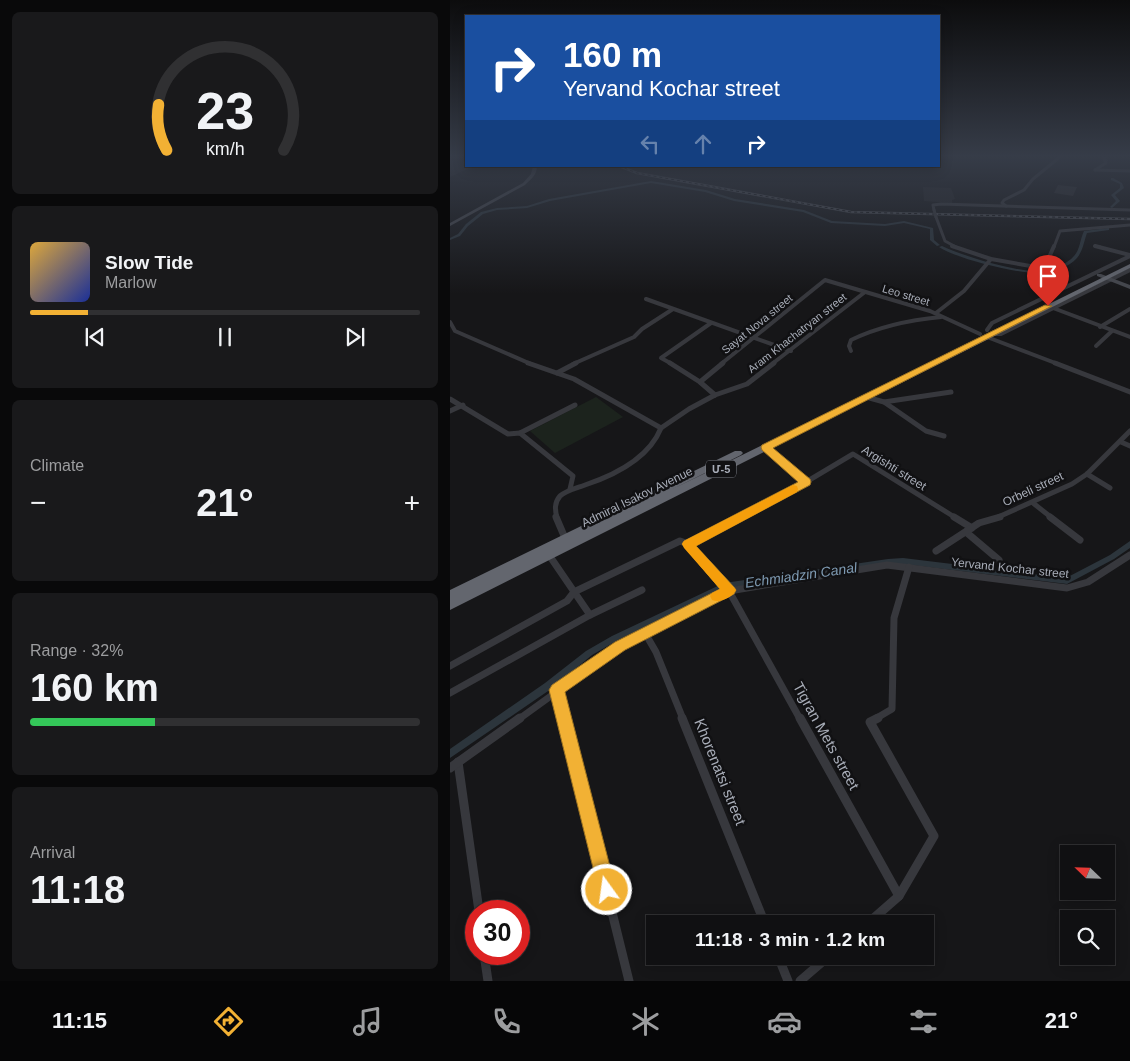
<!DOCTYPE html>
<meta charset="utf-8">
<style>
:root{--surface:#101012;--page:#19191b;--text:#f1f3f6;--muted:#9c9d9f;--line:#303032;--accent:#f2b134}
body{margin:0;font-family:Helvetica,"Noto Sans Armenian",sans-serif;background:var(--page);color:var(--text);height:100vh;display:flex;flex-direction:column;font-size:19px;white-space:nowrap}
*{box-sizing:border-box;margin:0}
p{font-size:16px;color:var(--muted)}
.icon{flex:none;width:28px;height:28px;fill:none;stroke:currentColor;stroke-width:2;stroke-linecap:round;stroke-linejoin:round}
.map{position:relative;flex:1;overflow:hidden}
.sheet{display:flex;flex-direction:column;gap:12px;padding:12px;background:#09090a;width:450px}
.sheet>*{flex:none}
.hud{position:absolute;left:15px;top:15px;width:475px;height:152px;border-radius:0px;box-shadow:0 2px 12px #0003,0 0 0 1px var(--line);background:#1a4fa0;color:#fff;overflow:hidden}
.needle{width:32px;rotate:293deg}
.tools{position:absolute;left:610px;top:845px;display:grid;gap:10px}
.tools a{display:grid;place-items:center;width:55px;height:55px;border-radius:0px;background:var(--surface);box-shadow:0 2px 12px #0003,0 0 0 1px var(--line);font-size:25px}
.speed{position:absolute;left:15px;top:900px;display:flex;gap:10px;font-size:25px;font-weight:700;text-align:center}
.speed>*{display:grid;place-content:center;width:65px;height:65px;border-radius:50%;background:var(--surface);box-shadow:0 2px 12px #0003,0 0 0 1px var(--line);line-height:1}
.speed .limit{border:8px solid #d22;background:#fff;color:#111}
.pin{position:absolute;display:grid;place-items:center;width:42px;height:42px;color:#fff;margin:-51px -21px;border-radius:50% 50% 50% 0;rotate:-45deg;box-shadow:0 0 5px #0007}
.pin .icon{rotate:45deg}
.me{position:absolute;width:55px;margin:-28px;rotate:346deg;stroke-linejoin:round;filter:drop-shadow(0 0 4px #0008)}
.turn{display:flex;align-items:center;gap:18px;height:105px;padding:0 15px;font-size:22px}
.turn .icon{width:65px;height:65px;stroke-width:2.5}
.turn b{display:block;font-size:35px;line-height:42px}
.lanes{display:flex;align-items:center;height:48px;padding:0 15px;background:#0003;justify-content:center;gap:25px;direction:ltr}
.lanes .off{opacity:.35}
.big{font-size:38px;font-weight:800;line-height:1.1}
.sheet .widget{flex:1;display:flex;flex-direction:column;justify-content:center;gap:8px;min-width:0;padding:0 18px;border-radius:8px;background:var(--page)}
.sheet .dial{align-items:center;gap:0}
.dial svg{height:130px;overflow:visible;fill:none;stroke:var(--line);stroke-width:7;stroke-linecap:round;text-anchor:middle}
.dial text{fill:var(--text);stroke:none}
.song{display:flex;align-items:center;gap:15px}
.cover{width:60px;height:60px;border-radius:8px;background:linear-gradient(135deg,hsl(40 70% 55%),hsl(230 70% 35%))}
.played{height:5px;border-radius:2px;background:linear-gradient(90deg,var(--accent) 15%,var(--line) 15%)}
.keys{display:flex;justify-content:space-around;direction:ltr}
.heat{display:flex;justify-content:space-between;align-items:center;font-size:28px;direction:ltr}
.charge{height:8px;border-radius:4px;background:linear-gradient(90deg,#34c759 32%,var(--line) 0)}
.trip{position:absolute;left:196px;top:915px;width:288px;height:50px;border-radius:0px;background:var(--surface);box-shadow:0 2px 12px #0003,0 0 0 1px var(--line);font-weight:800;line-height:50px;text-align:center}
.menu{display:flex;height:80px;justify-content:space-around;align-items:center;background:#060607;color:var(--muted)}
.menu .icon{width:35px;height:35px}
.menu .selected{color:var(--accent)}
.menu b{font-size:22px;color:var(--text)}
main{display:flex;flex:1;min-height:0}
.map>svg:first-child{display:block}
.built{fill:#222225}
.green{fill:#1c231d}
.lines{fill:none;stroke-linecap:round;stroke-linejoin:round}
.canal{fill:#2c353c;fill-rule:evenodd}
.building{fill:#29292c}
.street-far4{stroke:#37383d;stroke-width:3}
.street-far3{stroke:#37383d;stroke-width:4}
.street-far2{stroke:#37383d;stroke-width:5}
.street-far1{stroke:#37383d;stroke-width:7}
.street{stroke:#37383d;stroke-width:9}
.secondary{fill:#45474d;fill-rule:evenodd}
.highway{fill:#63666e;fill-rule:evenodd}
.rail-casing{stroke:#4a4c52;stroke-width:2.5}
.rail{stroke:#111113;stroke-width:1;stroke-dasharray:3;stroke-linecap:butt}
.street-bridge{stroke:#37383d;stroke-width:3}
.route{fill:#f2b134;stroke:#9d7322}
.slow{fill:#f59e0b}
.labels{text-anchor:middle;stroke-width:5;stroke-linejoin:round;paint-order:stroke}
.far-street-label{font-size:11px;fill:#a8adb8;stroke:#111113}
.shield{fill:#111113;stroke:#7b7e86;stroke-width:1}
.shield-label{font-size:11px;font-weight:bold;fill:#a8adb8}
.street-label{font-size:12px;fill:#a8adb8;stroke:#111113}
.water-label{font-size:14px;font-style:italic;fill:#7f9bb3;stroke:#111113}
.near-street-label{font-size:15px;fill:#a8adb8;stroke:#111113}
</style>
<main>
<section class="sheet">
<div class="widget dial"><svg viewBox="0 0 100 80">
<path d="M14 69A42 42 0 1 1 86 69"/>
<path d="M14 69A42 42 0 0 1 9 41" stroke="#f2b134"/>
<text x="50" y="56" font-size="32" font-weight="700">23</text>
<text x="50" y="72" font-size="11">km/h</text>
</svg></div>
<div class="widget">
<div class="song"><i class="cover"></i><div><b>Slow Tide</b><p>Marlow</p></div></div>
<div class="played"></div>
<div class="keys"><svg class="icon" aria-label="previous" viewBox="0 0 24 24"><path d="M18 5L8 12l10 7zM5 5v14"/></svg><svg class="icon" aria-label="pause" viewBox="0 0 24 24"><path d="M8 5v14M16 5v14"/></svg><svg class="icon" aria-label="next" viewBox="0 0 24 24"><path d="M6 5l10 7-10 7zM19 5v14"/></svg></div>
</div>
<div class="widget"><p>Climate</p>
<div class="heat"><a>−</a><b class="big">21°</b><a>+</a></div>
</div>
<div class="widget"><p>Range · 32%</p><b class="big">160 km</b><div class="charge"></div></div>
<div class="widget"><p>Arrival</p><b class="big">11:18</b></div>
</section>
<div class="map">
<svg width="680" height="981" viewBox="0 0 680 981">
<rect width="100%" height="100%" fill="#161618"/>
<g class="built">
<polygon points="0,157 16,157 16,166 24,166 0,177"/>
<polygon points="473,187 501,188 505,199 502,200 502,203 474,201"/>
</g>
<polygon class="green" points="146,397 173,417 105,453 80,431"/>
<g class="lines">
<g class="canal">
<polygon points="654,157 656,157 658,161 656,161"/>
<polygon points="661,178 663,178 672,183 674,188 665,195 670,201 662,208 660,207 666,201 661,195 670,188 670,184 661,180"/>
<polygon points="201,181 256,190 285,199 354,210 382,221 435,224 454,221 483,228 484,240 490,245 487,246 480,240 480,229 454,223 435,226 381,223 353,212 284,201 255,192 201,183 100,201 77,208 47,210 33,214 18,226 10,236 0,240 0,238 8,234 16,224 31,212 47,208 77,206 99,199"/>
<path d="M658,228H659V230L637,233C634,241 633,251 627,258C619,267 604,272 593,273C571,275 507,259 489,247L492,246C516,257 568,273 593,271C603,270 617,264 624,256C630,250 630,239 634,231Z"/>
<polygon points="680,541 680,548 664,559 617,584 453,564 438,565 278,588 168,640 142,655 101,689 0,758 0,749 95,683 136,651 162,636 274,583 438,559 453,558 616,578 660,555"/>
</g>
</g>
<polygon class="building" points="608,185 627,187 623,196 604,193"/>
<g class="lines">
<g class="street-far4">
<polyline points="645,170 680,171"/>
<polyline points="645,170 656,163 653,157"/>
<polyline points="556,206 552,203 554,200 574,190 583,179 610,157"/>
<polyline points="484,210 483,205 491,204 680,210"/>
<polyline points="486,217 495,241 506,247"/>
<polyline points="645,246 650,247"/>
<polyline points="604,247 610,231 680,225"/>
</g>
<g class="street-far3">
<polyline points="502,246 541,259 586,267 597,262 604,246"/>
<polyline points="645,246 680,255"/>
<polyline points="196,299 341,351"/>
<polyline points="603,308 680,337"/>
<polyline points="486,313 514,291 541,259"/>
<polyline points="0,322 5,331 81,364"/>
<polyline points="650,327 680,309"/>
<polyline points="537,330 542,323 680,256"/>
<polyline points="542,334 551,334 680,270"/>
<polyline points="537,337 608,364"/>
<polyline points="646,346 662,331"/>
<path d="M401,351L399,346L401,340C430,326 459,320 491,317"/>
<polyline points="123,364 184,337 192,329 223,309"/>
<polyline points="222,364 211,358 261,323"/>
<polyline points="271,364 375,280 480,311 530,334"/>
<polyline points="322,364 415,292"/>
</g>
<g class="street-far2">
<polyline points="78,363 124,379 211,428"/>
<polyline points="220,363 250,382 265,395"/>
<polyline points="605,363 680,392"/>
<polyline points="107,373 126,363"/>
<polyline points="250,382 273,363"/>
<polyline points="416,397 434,402 476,431 494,436"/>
<polyline points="0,399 58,434 70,433 123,476 120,489"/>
<polyline points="434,402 501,392"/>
<polyline points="0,411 13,405"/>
<polyline points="211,428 239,409 265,395 297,384 324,363"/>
<polyline points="70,433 125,405"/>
<polyline points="671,442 680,446"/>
<polyline points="637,474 660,488"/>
<polyline points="356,482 403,454 506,518"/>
<polyline points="583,503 602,518"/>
<path d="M107,518C105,510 104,503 110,496C117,490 127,488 135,485C165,475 199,458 211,428"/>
<polyline points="288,518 356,482 316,447"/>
<polyline points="546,518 622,484 637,474 680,431"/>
</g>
<g class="street-far1">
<polyline points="106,517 115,538"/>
<polyline points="504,517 522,528"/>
<polyline points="600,517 630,540"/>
<polyline points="516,532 549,560"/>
<polyline points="238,544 279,591 350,719"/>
<polyline points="486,551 529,523 550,517"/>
<polyline points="99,555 140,615"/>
<polyline points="195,633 206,652 233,719"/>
<polyline points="0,666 117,601 124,592 230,541 238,544 290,517"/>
<polyline points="107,690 114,719"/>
<polyline points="0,693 140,615 192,590"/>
<polyline points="69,719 170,646 279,591 437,565 617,588 638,582 680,555"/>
<polyline points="425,719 442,709 444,618 459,567"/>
</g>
<g class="street">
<polyline points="114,718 179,981"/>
<polyline points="232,718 315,924"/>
<polyline points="350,718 449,896"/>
<polyline points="8,762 29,911"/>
<polyline points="0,768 70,718"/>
<polyline points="417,924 449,896 484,836 420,722 428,718"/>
<polyline points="34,954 38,981"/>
<polyline points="328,956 338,981"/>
<polyline points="350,981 379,956"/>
</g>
<g class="secondary">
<path d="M83,166H87C87,175 81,179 75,185L0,226V223L73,183L81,174Z"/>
<polygon points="647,274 651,274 680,285 680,289 647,276"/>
</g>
<polygon class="highway" points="680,264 680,268 0,610 0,590 285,451 291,451 293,453 291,455 223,489"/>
<defs>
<polyline id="rail" points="169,166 187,173 401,212 680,219"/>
</defs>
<use href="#rail" class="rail-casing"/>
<use href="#rail" class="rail"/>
<polyline class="street-bridge" points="484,210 486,217"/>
</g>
<linearGradient id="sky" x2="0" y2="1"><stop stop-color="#0c0c0d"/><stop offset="0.53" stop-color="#363c48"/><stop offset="1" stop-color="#363c48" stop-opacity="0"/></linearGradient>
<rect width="680" height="294" fill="url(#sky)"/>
<polygon class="route" points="595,305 602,306 323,448 360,479 361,482 360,485 246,546 284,587 286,590 284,594 175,650 115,692 166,890 163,896 157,899 150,896 99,690 102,685 165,642 270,589 232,544 234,541 348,482 312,450 311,447 312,445"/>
<path class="slow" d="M343,485L347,486L348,489L347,492L246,546L286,590C282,598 270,603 262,600L260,596L262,593L270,589L234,548L232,544L234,541Z"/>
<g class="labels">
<g class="far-street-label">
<text transform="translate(456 295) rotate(17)" y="4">Leo street</text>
<text transform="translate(307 324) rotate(-39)" y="4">Sayat Nova street</text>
<text transform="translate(347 333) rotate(-38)" y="4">Aram Khachatryan street</text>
</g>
<rect class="shield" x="256" y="460.5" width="30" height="17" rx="4"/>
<g class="shield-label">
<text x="271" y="473">Մ-5</text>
</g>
<g class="street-label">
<text transform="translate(444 468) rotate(32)" y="4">Argishti street</text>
<text transform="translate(583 489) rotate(-25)" y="4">Orbeli street</text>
<text transform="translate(187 497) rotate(-26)" y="4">Admiral Isakov Avenue</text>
<text transform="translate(560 568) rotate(6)" y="4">Yervand Kochar street</text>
</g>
<g class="water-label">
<text transform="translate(351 575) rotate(-8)" y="5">Echmiadzin Canal</text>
</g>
<g class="near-street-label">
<text transform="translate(376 736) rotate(61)" y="5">Tigran Mets street</text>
<text transform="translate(270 772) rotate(68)" y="5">Khorenatsi street</text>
</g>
</g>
</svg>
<div class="tools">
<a><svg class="needle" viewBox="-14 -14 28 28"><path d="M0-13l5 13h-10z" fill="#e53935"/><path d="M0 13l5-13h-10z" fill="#9c9d9f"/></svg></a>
<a><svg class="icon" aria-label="search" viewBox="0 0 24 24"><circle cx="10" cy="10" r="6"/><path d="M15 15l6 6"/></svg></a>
</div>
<div class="speed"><div class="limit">30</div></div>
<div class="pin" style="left:598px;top:306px;background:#d93025"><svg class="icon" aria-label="arrive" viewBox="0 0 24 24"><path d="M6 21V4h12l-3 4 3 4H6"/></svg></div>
<svg class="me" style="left:157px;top:890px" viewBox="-20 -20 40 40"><circle r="17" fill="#f2b134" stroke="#fff" stroke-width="3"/><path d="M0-11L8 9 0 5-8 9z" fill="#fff"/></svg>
<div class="trip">11:18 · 3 min · 1.2 km</div>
<div class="hud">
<div class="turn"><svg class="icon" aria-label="right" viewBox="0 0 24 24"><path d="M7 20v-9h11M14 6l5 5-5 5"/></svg><div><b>160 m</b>Yervand Kochar street</div></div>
<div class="lanes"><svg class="icon off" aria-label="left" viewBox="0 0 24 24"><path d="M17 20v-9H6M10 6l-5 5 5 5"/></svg><svg class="icon off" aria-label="ahead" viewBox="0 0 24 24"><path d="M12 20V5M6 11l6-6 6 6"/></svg><svg class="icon" aria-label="right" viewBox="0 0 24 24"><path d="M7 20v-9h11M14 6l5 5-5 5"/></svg></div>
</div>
</div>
</main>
<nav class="menu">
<b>11:15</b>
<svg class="icon selected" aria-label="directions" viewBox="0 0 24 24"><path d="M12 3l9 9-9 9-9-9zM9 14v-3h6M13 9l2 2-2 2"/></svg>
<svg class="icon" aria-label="music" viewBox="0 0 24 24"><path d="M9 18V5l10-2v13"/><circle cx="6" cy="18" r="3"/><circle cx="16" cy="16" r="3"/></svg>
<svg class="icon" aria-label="phone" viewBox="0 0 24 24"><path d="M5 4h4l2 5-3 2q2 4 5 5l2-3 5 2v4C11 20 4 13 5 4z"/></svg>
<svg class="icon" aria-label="climate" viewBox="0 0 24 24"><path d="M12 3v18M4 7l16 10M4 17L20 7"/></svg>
<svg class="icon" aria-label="car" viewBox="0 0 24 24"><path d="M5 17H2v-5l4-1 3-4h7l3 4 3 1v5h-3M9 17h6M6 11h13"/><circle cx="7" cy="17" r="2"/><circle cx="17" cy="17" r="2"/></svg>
<svg class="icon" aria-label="filters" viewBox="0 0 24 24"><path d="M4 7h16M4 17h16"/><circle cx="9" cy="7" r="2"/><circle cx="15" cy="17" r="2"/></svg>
<b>21°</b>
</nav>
